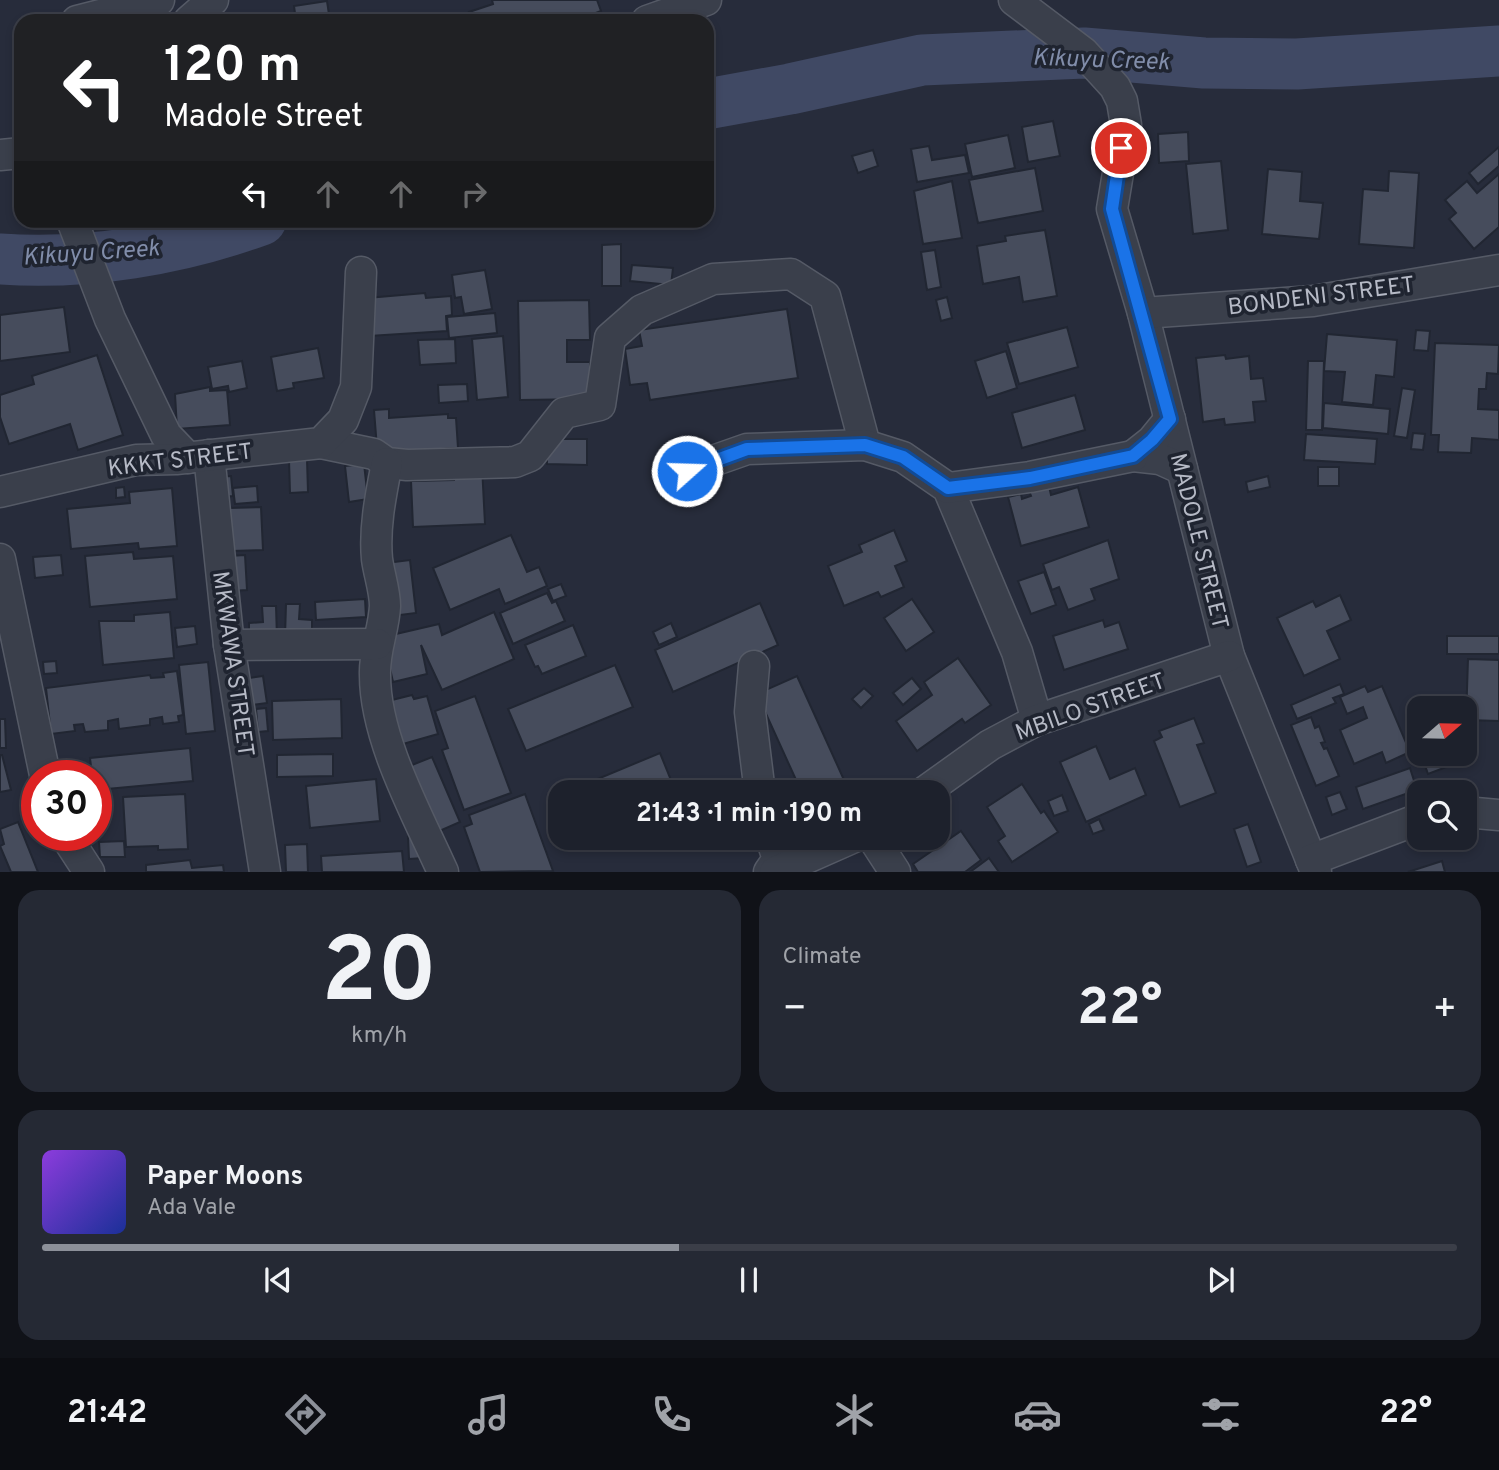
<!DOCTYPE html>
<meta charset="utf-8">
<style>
:root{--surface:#1d212c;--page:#252934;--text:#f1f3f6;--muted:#a0a3a9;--line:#3b3e48;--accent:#8c9099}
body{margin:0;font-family:Overpass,sans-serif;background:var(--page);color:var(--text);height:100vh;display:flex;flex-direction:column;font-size:26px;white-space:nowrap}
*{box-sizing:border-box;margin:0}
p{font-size:23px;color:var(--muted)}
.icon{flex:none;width:38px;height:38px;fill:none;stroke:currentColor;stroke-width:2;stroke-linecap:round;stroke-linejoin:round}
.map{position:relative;height:872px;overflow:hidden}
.details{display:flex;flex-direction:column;gap:18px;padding:18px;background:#101218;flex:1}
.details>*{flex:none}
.guide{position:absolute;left:14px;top:14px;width:700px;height:214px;border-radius:21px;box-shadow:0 4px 10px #0003,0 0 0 2px var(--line);background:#202124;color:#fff;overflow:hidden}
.needle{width:46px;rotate:70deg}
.fabs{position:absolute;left:1407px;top:696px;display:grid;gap:14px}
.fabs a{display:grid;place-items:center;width:70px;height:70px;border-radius:14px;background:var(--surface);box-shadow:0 4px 10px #0003,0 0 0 2px var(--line);font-size:35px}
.speed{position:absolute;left:21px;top:760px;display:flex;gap:14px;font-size:35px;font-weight:700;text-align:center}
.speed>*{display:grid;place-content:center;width:91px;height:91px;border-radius:50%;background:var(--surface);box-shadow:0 4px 10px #0003,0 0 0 2px var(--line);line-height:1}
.speed .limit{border:10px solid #d22;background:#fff;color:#111}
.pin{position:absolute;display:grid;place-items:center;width:60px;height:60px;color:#fff;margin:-30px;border:4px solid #fff;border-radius:50%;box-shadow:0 2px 7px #0007}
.me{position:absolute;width:77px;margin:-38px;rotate:70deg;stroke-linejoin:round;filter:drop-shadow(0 0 5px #0008)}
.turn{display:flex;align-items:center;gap:24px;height:147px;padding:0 35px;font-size:32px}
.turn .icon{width:91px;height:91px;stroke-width:2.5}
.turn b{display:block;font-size:49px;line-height:60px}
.lanes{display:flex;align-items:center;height:66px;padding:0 35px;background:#0003;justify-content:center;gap:35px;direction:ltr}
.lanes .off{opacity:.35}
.big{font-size:52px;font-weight:700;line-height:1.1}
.details .card{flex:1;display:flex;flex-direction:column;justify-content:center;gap:10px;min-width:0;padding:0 24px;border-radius:21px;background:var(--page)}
.details .dial{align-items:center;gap:0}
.dial b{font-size:91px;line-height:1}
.song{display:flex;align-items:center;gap:21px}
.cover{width:84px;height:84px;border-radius:10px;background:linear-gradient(135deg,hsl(270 70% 55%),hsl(230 70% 35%))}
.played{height:7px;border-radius:4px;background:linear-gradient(90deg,var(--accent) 45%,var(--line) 45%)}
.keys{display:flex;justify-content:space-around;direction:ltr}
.heat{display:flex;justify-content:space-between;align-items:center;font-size:38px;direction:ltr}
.details .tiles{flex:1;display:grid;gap:18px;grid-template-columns:1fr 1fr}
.card:last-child{grid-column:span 2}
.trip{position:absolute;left:548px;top:780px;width:402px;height:70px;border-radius:21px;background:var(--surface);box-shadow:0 4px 10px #0003,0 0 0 2px var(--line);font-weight:700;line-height:70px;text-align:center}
.dock{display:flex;height:112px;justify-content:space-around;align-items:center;background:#0c0d12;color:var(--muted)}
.dock .icon{width:49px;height:49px}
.dock .active{color:var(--accent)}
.dock b{font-size:32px;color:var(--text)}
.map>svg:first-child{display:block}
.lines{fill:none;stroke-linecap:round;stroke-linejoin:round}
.river{stroke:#404964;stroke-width:51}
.building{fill:#464c5c;stroke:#212632;stroke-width:2}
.street-casing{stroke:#555a66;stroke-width:33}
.street{stroke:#3a3f4b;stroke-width:30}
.route-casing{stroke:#114b97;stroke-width:18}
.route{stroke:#1a73e8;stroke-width:12}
.labels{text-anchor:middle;stroke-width:7;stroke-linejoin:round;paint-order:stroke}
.street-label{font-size:23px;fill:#b6bac6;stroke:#1f2430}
.water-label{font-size:24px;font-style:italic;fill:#818daa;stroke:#1f2430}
</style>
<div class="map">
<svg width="1499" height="872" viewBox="0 0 1499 872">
<rect width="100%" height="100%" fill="#272c3b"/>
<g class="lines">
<g class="river">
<polyline points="707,104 790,89 922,60 1084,53 1204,63 1297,64 1499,51"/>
<path d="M0,259C87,265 179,250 261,220"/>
</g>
</g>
<g class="building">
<polygon points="492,0 597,0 601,11 575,21 472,21 469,12 493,4"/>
<polygon points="327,1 330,21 296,21 294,6"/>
<polygon points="1053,121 1060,156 1028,162 1022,127"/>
<polygon points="1188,132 1189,161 1159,163 1158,134"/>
<polygon points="1008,135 1015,168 972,177 965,144"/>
<polygon points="929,146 932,160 965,155 969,173 917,182 911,149"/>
<polygon points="1499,147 1499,166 1478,184 1469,173"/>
<polygon points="873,150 878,166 858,173 852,156"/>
<polygon points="1221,161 1228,230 1193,234 1186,164"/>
<polygon points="1035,168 1043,211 978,223 969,180"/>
<polygon points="1268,169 1302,172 1300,201 1323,203 1319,239 1262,234"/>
<polygon points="1389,171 1419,173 1414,248 1359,244 1363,189 1388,191"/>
<polygon points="1499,174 1499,227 1474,249 1449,219 1456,213 1445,200 1467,181 1477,193"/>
<polygon points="952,181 962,238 923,244 914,191"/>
<polygon points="1045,230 1057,296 1023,302 1019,277 983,284 977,246 1006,241 1005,236"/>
<polygon points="621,244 621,286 602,286 602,245"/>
<polygon points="935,250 941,287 927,290 921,252"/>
<polygon points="632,265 673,268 671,285 630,281"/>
<polygon points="485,270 492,309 464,314 461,297 455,298 452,275"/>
<polygon points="425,293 426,298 451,296 452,315 446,316 447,331 369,336 367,298"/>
<polygon points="947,297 952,318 941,321 936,300"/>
<polygon points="589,300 590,340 567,340 567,362 590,362 591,399 520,400 518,301"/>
<polygon points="64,307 70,352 0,361 0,315"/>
<polygon points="787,309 798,378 650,400 647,383 630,385 625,349 642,346 639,330"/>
<polygon points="495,313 497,333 449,338 447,317"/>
<polygon points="1067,327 1078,367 1019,384 1007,343"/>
<polygon points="1416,330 1430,331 1428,351 1414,350"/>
<polygon points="1327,334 1397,340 1394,377 1376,375 1373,405 1342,402 1345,372 1324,371"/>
<polygon points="503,336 508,397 477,400 472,339"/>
<polygon points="455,339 456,363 420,365 418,340"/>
<polygon points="1435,343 1499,345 1498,374 1487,373 1486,389 1479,389 1478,409 1499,410 1499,440 1472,438 1471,453 1438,452 1439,435 1431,435"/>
<polygon points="318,348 324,378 293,383 294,388 277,391 271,357"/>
<polygon points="1006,351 1017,388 987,398 975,361"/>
<polygon points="97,355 123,435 78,450 70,424 9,444 0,417 0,395 34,384 32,376"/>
<polygon points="1225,355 1226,359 1249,356 1251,379 1263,378 1266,401 1253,402 1255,422 1225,425 1224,419 1203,422 1196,358"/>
<polygon points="242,361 247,388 229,392 228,386 212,389 208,367"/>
<polygon points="1308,361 1324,361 1322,430 1306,430"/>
<polygon points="467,384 468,401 439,403 438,385"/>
<polygon points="210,387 210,391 227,390 230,425 177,429 175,394"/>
<polygon points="1402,388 1415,390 1407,438 1394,436"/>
<polygon points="1075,395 1085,430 1022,448 1012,413"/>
<polygon points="1324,403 1390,409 1388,434 1323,428"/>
<polygon points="389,409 389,418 448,414 448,418 456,418 458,448 407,451 387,462 377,448 374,410"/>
<polygon points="1413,433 1425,434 1423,450 1411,449"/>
<polygon points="1306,434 1377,439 1375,464 1304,460"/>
<polygon points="547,439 587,439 587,465 547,464"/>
<polygon points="307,459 308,492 290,493 289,460"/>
<polygon points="364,464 368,499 349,502 345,466"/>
<polygon points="482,466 485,524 413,527 411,481 454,480 454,467"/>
<rect x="1318" y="467" width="21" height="19"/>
<polygon points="231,476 233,496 221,497 219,477"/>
<polygon points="1268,476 1270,487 1248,492 1246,482"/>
<polygon points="257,486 258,502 235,504 233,488"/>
<polygon points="1049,486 1051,495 1078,487 1089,527 1021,546 1008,497 1021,494 1022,499 1031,496 1029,491"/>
<polygon points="124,487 125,497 116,498 116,488"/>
<polygon points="172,488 177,546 139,549 138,543 71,549 67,509 130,503 129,492"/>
<polygon points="261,507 263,550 231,551 229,508"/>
<polygon points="894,530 907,561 895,566 904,587 881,597 878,592 844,606 828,566 862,552 859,545"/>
<polygon points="511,535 527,572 539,567 547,586 505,604 499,589 450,610 433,568"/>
<polygon points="1108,540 1119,579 1091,589 1095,600 1068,610 1059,587 1052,590 1043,564"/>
<polygon points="133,552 134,559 173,556 177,599 90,607 85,556"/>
<polygon points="61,555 63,575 35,578 33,557"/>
<polygon points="245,555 247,590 231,591 229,556"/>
<polygon points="410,560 416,613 392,616 386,563"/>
<polygon points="1044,572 1056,605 1031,614 1018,581"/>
<polygon points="561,584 566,596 553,601 548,589"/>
<polygon points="547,593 552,603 556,601 565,621 513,644 500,613"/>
<polygon points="1340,595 1351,620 1327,631 1340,659 1304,676 1277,618 1313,601 1316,607"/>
<polygon points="365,599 366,617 316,620 315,602"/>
<polygon points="912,599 934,632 906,651 884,618"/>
<polygon points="760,603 778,645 673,692 655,650"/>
<polygon points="286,604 300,604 299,619 312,620 312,638 285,637"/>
<polygon points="262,606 276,606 277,638 249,638 249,623 263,622"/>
<polygon points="170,612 174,658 103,665 99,621 134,621 134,615"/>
<polygon points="494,612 514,659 442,690 421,645 427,674 393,682 383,637 439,624 442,635"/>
<polygon points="1103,620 1105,627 1119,622 1128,649 1064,670 1053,636"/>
<polygon points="671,623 677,637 659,645 653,632"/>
<polygon points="573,625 586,656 542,674 538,666 535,667 525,645"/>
<polygon points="195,626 197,644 177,647 175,628"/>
<rect x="1447" y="636" width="52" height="18"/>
<polygon points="958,658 991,705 965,723 962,719 917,751 896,721 932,695 924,682"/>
<polygon points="1468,659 1499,660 1499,721 1466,720"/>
<polygon points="56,661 57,673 44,674 43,662"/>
<polygon points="208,662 215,731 186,734 179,665"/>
<polygon points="615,665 633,707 526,751 508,709"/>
<polygon points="177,671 183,715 178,716 179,722 163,724 162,717 150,719 150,725 119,729 118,719 108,721 108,730 85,732 83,724 74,725 75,731 51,734 46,688 150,675 151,678 164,677 163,673"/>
<polygon points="263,676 267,703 253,705 249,678"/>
<polygon points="797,676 849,791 845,793 802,793 757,694"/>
<polygon points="912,678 921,689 903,705 893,693"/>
<polygon points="1340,684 1344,694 1333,698 1336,703 1297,719 1291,705"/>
<polygon points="1365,686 1368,692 1382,686 1410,752 1386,763 1382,752 1354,764 1340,730 1367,718 1363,707 1347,714 1340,697"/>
<polygon points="864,688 873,696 861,708 852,699"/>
<polygon points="412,695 414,699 427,696 438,734 396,746 384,702"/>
<polygon points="475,696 511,793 464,810 442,750 448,748 435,711"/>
<polygon points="341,699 342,738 273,740 272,701"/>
<polygon points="266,708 268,731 258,732 256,709"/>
<polygon points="1311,717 1315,728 1319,726 1325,742 1321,743 1324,749 1327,748 1339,776 1316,786 1291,725"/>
<polygon points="1194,718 1204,743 1197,745 1216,793 1180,807 1154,741 1162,737 1159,731"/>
<polygon points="0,719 5,719 6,748 0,748"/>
<polygon points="1419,727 1419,751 1411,730"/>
<polygon points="1096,746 1110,779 1135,768 1146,795 1086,822 1060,762"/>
<polygon points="190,748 193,781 96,790 96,775 92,775 90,758"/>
<polygon points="660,753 675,790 669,793 564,793"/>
<polygon points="333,754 333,776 277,777 277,755"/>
<polygon points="1421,754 1459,754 1462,761 1428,774"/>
<polygon points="0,755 2,755 11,790 0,792"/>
<polygon points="432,757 460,822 435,833 407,767"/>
<polygon points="1410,768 1417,790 1363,809 1356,787"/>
<polygon points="376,779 380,821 310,828 306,786"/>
<polygon points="1022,784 1041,813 1044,811 1058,832 1012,862 998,841 1005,836 987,807"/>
<polygon points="1340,792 1347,809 1332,815 1326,797"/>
<polygon points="185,794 188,849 158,850 158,846 126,847 123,797"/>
<polygon points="525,794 553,871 480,872 464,827 472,824 469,815"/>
<polygon points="560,794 560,824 549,799"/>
<polygon points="1062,795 1068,811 1054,816 1048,801"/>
<polygon points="1099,819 1104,830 1093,834 1089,824"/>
<polygon points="18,822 38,872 11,872 0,846 4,844 0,829"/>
<polygon points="1248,824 1261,862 1247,867 1234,829"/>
<polygon points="961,831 981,860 965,872 918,872 913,864"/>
<polygon points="423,836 424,858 409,859 408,837"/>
<polygon points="124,841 125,857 100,857 99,842"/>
<polygon points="307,844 308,872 286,872 285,845"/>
<polygon points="402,851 404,872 322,872 321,856"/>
<polygon points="989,858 999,872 970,872"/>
<polygon points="190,860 192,868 223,865 224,872 146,872 146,865"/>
<polygon points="1442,861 1445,872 1408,872"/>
</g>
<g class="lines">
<defs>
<g id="street">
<polyline points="1014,0 1084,53 1115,87 1122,101 1126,125 1112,209 1143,313 1229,656 1316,872"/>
<polyline points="77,21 159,0"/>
<polyline points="189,21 213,0"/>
<polyline points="647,21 706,0"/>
<polyline points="0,155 21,153"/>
<polyline points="72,220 110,319 166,435 188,458"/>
<polyline points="1143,313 1313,301 1499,270"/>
<polyline points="1170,419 1152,441 1133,456 1160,459 1182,469"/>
<polyline points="321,443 374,454 387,463 407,465 515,462 530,456 564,413 600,405 610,338 642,310 713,279 791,274 825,296 865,445"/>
<polyline points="209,455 229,645 265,872"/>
<path d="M387,463C381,494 374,527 377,559C379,574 385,591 385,606C384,629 374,651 375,675C375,739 417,814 443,872"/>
<polyline points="673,475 747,449 865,445 903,457 948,488 1017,652 1037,720"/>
<polyline points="948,488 1030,477 1133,456"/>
<polyline points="0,492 136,460 176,459 321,443 343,420 356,387 361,272"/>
<polyline points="0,559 45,775"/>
<polyline points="229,645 377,644"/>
<polyline points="754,666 750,712 760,793"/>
<polyline points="923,793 990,745 1037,720 1229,656"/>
<polyline points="1465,812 1499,815"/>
<polyline points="65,835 89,872"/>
<polyline points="873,838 895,872"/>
<polyline points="1311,860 1419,819"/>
<polyline points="769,872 778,859 771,838"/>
<polyline points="775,872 852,838"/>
</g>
</defs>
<use href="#street" class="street-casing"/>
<use href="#street" class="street"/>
</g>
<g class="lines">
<defs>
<polyline id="route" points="687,471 747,449 865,445 903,457 948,488 1030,478 1133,456 1152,440 1170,419 1112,209 1121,148"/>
</defs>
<use href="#route" class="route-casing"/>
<use href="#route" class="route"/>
</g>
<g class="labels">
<g class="street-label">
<text transform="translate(1321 295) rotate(-7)" y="8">BONDENI STREET</text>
<text transform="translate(180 459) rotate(-7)" y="8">KKKT STREET</text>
<text transform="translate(1200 541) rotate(76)" y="8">MADOLE STREET</text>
<text transform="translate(234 664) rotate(82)" y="8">MKWAWA STREET</text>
<text transform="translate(1090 706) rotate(-20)" y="8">MBILO STREET</text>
</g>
<g class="water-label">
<text transform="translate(1101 59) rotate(2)" y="8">Kikuyu Creek</text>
<text transform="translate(91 252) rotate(-4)" y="8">Kikuyu Creek</text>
</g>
</g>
</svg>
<div class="fabs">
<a><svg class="needle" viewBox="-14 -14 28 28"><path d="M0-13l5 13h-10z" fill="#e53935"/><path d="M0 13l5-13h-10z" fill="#a0a3a9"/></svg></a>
<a><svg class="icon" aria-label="search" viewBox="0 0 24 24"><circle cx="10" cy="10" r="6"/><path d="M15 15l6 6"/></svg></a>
</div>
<div class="speed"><div class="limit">30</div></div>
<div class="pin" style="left:1121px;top:148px;background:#d93025"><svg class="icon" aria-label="arrive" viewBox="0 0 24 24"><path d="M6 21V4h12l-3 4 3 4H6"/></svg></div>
<svg class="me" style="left:687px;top:471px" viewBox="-20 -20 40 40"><circle r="17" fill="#1a73e8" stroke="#fff" stroke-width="3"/><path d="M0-11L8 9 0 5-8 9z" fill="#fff"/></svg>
<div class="trip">21:43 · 1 min · 190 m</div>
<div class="guide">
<div class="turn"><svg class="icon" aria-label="left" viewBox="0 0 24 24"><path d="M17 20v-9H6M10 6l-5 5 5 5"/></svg><div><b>120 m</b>Madole Street</div></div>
<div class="lanes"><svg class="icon" aria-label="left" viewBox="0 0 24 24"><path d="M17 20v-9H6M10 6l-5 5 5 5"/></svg><svg class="icon off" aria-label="ahead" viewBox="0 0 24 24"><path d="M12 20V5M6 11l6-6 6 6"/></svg><svg class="icon off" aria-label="ahead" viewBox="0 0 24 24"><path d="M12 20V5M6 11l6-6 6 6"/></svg><svg class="icon off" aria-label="right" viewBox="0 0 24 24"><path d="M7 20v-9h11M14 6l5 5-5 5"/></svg></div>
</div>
</div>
<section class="details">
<div class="tiles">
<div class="card dial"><b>20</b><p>km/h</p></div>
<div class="card"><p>Climate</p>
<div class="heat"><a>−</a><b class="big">22°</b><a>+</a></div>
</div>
<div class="card">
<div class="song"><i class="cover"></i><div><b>Paper Moons</b><p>Ada Vale</p></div></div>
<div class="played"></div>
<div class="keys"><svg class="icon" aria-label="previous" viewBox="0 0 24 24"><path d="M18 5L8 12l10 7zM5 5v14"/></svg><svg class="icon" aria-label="pause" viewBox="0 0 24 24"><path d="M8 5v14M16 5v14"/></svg><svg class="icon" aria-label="next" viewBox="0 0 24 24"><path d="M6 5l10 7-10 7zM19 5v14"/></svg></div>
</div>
</div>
</section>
<nav class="dock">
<b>21:42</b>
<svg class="icon active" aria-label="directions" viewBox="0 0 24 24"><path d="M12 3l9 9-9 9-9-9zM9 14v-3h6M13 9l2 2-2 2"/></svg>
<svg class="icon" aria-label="music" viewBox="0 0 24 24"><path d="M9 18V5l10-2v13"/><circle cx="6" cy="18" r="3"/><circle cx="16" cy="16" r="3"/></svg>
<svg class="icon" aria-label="phone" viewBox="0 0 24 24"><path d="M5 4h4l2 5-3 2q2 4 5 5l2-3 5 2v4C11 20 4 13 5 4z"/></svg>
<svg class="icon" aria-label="climate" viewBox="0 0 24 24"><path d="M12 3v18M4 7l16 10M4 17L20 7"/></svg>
<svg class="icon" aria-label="car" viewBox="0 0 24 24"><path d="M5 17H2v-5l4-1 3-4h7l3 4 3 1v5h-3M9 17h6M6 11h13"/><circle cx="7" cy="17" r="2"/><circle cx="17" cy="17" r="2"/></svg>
<svg class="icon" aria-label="filters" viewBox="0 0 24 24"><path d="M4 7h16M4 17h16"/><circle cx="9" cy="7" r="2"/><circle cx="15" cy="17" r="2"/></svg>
<b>22°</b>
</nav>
